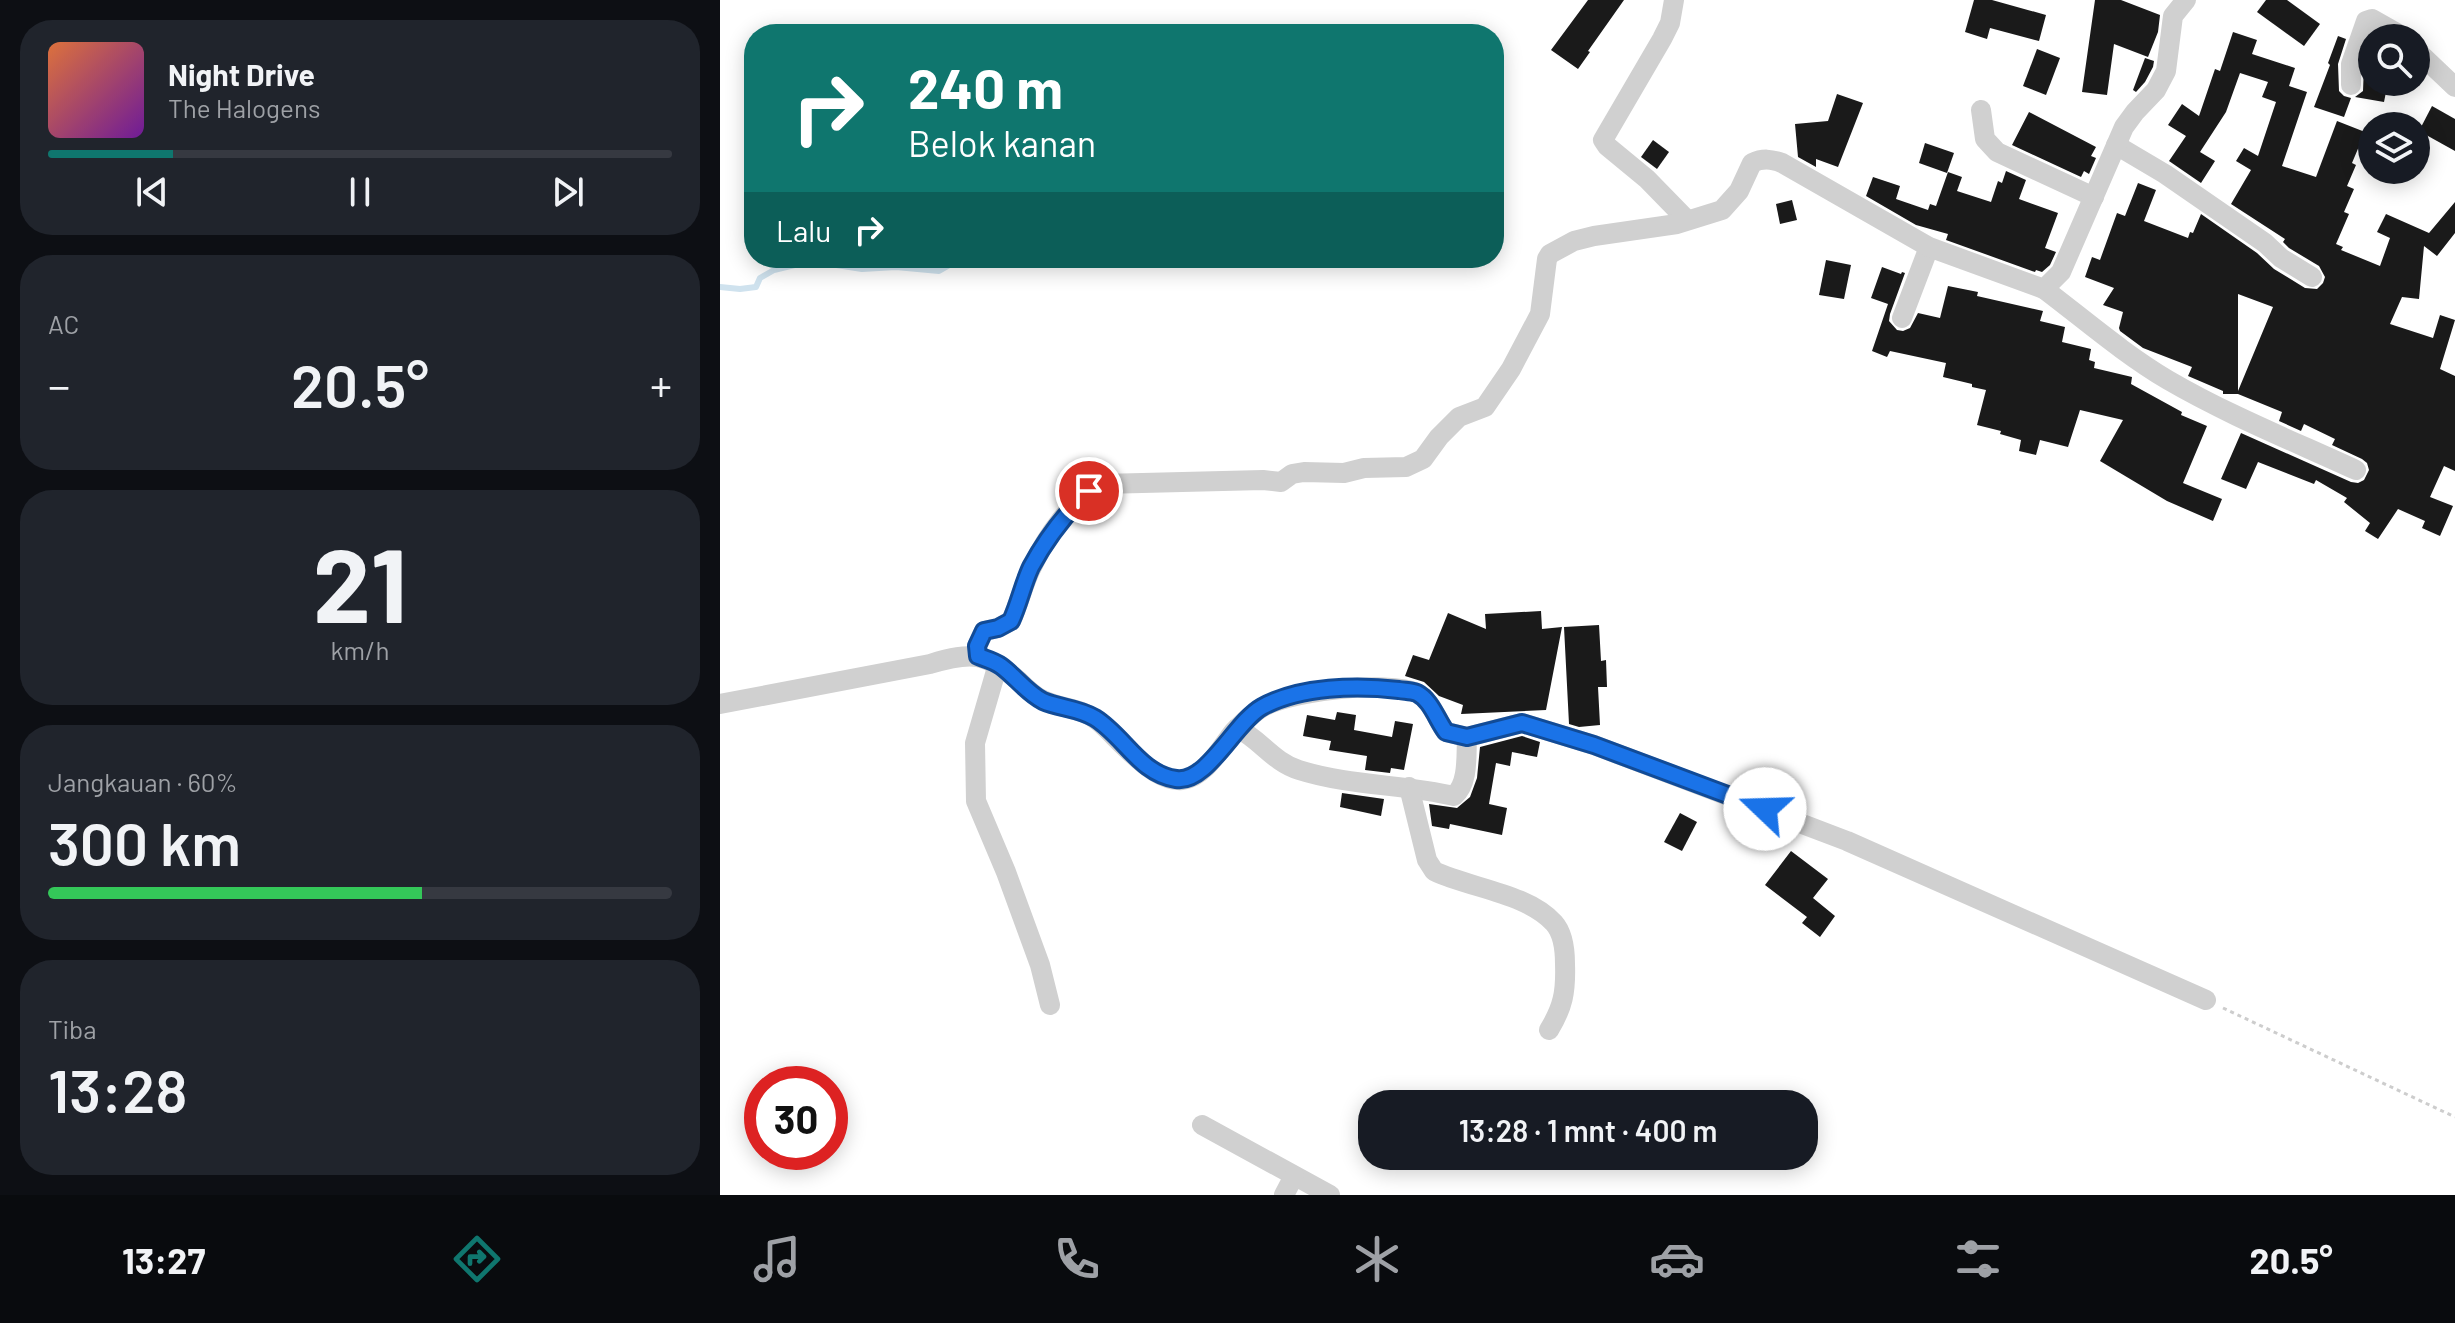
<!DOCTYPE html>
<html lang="id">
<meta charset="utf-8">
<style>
:root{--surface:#171b24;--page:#20242c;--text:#f1f3f6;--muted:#9ea1a6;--line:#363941;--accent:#0f766e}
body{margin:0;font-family:Barlow,sans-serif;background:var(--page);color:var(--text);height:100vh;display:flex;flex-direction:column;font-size:30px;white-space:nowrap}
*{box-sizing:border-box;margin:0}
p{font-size:26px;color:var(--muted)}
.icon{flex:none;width:44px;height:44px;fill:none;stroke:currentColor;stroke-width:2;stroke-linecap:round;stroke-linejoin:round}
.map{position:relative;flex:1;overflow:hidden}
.sheet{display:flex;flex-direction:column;gap:20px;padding:20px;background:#0d0f14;width:720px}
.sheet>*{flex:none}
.banner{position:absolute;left:24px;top:24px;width:760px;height:244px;border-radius:32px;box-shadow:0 4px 20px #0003;background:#0f766e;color:#fff;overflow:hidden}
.controls{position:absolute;left:1638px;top:24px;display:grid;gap:16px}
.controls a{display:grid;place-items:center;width:72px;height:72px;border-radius:50%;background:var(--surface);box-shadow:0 4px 20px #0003;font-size:40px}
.speed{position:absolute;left:24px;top:1066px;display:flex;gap:16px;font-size:40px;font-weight:700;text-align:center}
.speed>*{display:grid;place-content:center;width:104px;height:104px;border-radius:50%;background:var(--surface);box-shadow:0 4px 20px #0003;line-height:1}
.speed .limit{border:12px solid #d22;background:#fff;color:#111}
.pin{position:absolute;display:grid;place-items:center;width:68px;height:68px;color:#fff;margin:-34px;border:4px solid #fff;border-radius:50%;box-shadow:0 2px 8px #0007}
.me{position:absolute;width:88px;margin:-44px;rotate:291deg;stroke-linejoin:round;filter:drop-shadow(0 0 6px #0008)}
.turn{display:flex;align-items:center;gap:28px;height:168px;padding:0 32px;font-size:36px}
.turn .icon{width:104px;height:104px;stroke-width:2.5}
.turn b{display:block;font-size:56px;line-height:68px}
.then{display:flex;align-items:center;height:76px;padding:0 32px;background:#0003;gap:16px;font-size:30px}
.big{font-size:60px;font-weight:600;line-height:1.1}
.sheet .card{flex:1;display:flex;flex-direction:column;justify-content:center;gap:12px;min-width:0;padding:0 28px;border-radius:32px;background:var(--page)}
.sheet .dial{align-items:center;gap:0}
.dial b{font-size:104px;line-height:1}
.song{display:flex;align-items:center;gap:24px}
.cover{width:96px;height:96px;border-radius:12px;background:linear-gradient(135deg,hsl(20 70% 55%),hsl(280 70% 35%))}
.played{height:8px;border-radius:4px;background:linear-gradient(90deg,var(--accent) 20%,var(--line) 20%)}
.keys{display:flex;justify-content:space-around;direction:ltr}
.heat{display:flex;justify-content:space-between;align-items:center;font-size:44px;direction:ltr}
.charge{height:12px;border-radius:6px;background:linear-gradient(90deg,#34c759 60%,var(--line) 0)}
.trip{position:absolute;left:638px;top:1090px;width:460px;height:80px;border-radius:32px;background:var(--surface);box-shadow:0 4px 20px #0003;font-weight:600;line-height:80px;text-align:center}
.dock{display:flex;height:128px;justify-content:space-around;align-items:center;background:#090b0e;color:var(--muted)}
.dock .icon{width:56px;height:56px}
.dock .current{color:var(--accent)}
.dock b{font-size:36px;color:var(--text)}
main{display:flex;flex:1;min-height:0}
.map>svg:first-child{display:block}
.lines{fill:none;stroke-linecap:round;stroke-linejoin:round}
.stream{stroke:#cfe2ee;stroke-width:6}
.building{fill:#1a1a1a;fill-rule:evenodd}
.path{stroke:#cdcdcd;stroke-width:3;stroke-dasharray:4 4;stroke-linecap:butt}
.street{stroke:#d0d0d0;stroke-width:20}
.route-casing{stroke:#114b97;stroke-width:20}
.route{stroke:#1a73e8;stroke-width:14}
</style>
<main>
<section class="sheet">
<div class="card">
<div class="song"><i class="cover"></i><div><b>Night Drive</b><p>The Halogens</p></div></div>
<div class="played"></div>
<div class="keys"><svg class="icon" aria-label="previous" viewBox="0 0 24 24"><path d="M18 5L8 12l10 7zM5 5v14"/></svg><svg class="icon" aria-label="pause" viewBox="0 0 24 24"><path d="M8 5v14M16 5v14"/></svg><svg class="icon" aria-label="next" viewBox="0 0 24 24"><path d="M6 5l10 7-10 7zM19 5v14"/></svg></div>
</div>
<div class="card"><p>AC</p>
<div class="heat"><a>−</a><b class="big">20.5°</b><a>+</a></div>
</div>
<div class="card dial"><b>21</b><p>km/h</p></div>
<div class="card"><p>Jangkauan · 60%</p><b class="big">300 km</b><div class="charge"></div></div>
<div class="card"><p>Tiba</p><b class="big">13:28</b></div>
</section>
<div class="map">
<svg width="1735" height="1195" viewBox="0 0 1735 1195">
<rect width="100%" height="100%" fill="#fff"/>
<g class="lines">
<polyline class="stream" points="0,287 20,289 36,287 40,278 54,270 91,261 142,269 176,267 219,271 233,263 237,258"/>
</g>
<g class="building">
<polygon points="868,0 904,0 868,51 870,52 858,69 831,50"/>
<polygon points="1254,0 1272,0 1326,15 1319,41 1270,28 1267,39 1245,32"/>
<polygon points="1375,0 1401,0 1440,15 1438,32 1428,57 1394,44 1387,95 1362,92"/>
<polygon points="1546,0 1567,0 1600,24 1584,46 1537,12"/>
<path d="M1513,32L1537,40L1532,54L1575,68L1569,86L1587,92L1562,166L1596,177L1617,121L1645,132L1632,163L1636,165L1627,186L1634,189L1624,212L1629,214L1616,244L1623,247L1621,250L1660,266L1670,238L1657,232L1666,214L1709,233L1735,202V233L1717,256L1704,246L1699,299L1682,297L1670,324L1713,338L1720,315L1735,320L1720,369L1735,376V471L1724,466L1710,497L1733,506L1720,536L1702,528L1705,521L1678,509L1658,539L1645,531L1650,523L1624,502L1627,498L1596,480L1594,484L1538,462L1526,489L1501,479L1521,433L1631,482L1638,483L1644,480L1649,470L1647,463L1642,459L1612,445L1615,439L1584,424L1581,431L1559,421L1562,412L1518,394H1503V391L1468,376L1472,367L1423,348L1400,331L1399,328L1403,312L1383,305L1394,288L1365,277L1372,257L1380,260L1397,213L1405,216L1418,183L1436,190L1424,221L1468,238L1470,232L1473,233L1481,214L1537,253L1554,269L1585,288L1597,289L1603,283L1605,277L1599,266L1569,248L1563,242L1565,239L1511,204L1531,170L1516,161L1524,148L1538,156L1556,102L1542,97L1548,82L1520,73L1506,112L1480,152L1495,161L1481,183L1449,161L1466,136L1448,125L1462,104L1479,116L1495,69L1500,71ZM1518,294L1553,307L1518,391Z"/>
<polygon points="1618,36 1626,39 1618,64 1619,91 1624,96 1631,98 1624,117 1594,107 1610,65 1608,63"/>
<polygon points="1651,47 1652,82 1668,82 1664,102 1635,97 1643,91 1644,66"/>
<polygon points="1317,49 1340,58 1326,95 1303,86"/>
<polygon points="1425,58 1434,61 1433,67 1425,82 1416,92 1413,90"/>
<polygon points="1117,94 1143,103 1118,167 1096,159 1096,167 1078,157 1075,124 1108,121"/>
<polygon points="1712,106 1735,119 1735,151 1699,131"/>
<polygon points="1309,112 1376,147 1371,156 1376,158 1369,174 1364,171 1361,177 1292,145"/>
<polygon points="933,140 949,152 937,169 921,157"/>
<polygon points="1205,143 1234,153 1227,173 1199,163"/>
<polygon points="1286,171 1306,180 1299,199 1338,213 1325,248 1336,252 1330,265 1322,272 1316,270 1315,272 1226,240 1228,234 1196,225 1146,196 1153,177 1180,186 1176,199 1208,210 1210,204 1216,206 1228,172 1242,177 1237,191 1271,202 1278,181 1282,183"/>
<polygon points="1072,200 1077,220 1060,224 1056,204"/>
<polygon points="1106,260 1131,265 1124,299 1099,295"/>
<polygon points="1162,267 1181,274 1182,272 1185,273 1170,314 1169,321 1177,330 1183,331 1190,328 1198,313 1220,318 1228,286 1258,292 1257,296 1323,311 1320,321 1345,327 1342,342 1371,349 1369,360 1375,362 1374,368 1412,377 1411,384 1462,412 1461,415 1487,426 1463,483 1502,499 1493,521 1447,501 1380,461 1403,420 1360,410 1348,447 1320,440 1316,455 1299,451 1301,440 1280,434 1281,431 1257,425 1266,390 1252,387 1252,384 1223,377 1226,363 1170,351 1167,357 1152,351 1168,304 1151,298"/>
<polygon points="821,611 822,629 842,627 826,710 741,714 743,705 719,696 704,682 685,676 693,655 709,660 728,613 766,629 765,614"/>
<polygon points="879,625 881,661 886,660 887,687 878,687 880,725 859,727 849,724 844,627"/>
<polygon points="617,712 636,715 634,730 672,737 675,721 693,724 684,770 671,768 670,773 645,770 647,756 609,750 611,741 583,736 587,715 615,720"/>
<polygon points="802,736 820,742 817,757 792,752 790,766 776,763 769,804 787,808 782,835 730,824 729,829 712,826 709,804 737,808 750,797 757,778 760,747"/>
<polygon points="622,793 664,799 661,816 620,807"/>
<polygon points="960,813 977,822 962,851 944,842"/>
<polygon points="1071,851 1108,879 1093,898 1115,916 1100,937 1082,923 1087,917 1045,885"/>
</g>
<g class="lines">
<polyline class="path" points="1503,1008 1735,1117"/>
<g class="street">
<polyline points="954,0 950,23 942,39 883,140 887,146 927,179 967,220"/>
<polyline points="1696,50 1735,87"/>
<polyline points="1631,85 1631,64 1646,21 1652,19 1682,36"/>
<polyline points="1261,110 1265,139 1277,152 1374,197"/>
<polyline points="1396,145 1445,174 1545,243 1561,258 1592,277"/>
<path d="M1324,289C1365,320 1404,354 1448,380C1508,415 1573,441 1636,470"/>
<polyline points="1182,318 1209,247"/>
<path d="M258,656L257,646L264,631L278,628L291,621C299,604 303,585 311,569C326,537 351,500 382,484L543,480L561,482L572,474L584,472L624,473L644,468L686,467L703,459L719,437L739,417L765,407L791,369L820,314L827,259L830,254L854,241L874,236L957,224L1002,210L1019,191L1032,163C1043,158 1051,159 1062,163L1209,247L1324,289L1341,272L1404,127L1415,112L1436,90L1446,71L1453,16L1466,0"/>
<polyline points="278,664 255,743 256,801 286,872 320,965 330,1005"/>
<path d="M0,704L210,664C253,651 265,653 299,681C306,688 314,696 323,700C341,709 364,708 379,722C399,739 433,783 462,780C485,778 501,747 514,731C521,724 529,717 537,711C561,691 669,680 697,693C711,700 717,720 726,732L747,737L802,723L874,745L1127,841L1486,1000"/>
<path d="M517,728C540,739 553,762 579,770C629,786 683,784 734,796C749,783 746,755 747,737"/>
<path d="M689,787L707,860L714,871C749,888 807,893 834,923C843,933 845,951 845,964C846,992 843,1007 829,1030"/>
<polyline points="482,1125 610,1195"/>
<polyline points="564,1195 574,1176"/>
</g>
</g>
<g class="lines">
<defs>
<path id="route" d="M369,491C346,513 326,539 311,567C303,584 299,604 291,621L278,628L264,631L257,646L258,656C266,659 274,661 281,666C295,676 307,693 323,701C339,708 359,708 375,718C404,736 420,774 456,779C487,784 515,722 542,707C580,686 637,685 679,690C685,691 692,691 697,693C711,700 717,720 726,732L747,737L802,723L874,745L1045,809"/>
</defs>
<use href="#route" class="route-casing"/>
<use href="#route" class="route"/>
</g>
</svg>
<div class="controls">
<a><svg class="icon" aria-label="search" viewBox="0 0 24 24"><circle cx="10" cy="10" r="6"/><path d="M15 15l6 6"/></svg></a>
<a><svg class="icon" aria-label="layers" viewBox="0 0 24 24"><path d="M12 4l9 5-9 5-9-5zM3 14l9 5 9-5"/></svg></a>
</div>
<div class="speed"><div class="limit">30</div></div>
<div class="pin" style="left:369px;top:491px;background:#d93025"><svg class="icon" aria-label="arrive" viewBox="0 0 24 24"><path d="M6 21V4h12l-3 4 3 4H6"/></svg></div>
<svg class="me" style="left:1045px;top:809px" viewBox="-20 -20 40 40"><circle r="19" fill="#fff"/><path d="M0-13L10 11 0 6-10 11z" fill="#1a73e8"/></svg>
<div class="trip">13:28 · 1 mnt · 400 m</div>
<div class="banner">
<div class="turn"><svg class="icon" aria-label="right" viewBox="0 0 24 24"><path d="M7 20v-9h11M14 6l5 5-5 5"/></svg><div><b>240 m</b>Belok kanan</div></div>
<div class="then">Lalu<svg class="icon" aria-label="right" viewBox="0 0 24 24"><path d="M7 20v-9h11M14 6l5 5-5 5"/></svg></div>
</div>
</div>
</main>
<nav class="dock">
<b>13:27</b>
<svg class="icon current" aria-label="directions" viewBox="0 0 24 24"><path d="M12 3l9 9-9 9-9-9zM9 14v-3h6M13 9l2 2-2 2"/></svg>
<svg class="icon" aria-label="music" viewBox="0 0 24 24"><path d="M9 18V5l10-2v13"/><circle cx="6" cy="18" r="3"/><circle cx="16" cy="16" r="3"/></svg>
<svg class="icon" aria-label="phone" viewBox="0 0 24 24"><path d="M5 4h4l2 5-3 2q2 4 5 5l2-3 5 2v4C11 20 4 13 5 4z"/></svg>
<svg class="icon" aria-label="climate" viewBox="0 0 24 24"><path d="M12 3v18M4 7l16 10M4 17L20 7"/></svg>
<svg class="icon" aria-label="car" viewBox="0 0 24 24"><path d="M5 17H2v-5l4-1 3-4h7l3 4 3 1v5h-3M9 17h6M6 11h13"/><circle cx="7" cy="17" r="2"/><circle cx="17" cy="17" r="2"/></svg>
<svg class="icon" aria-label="filters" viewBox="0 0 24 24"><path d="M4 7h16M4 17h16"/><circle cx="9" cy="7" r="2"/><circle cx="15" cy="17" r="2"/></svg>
<b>20.5°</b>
</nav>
